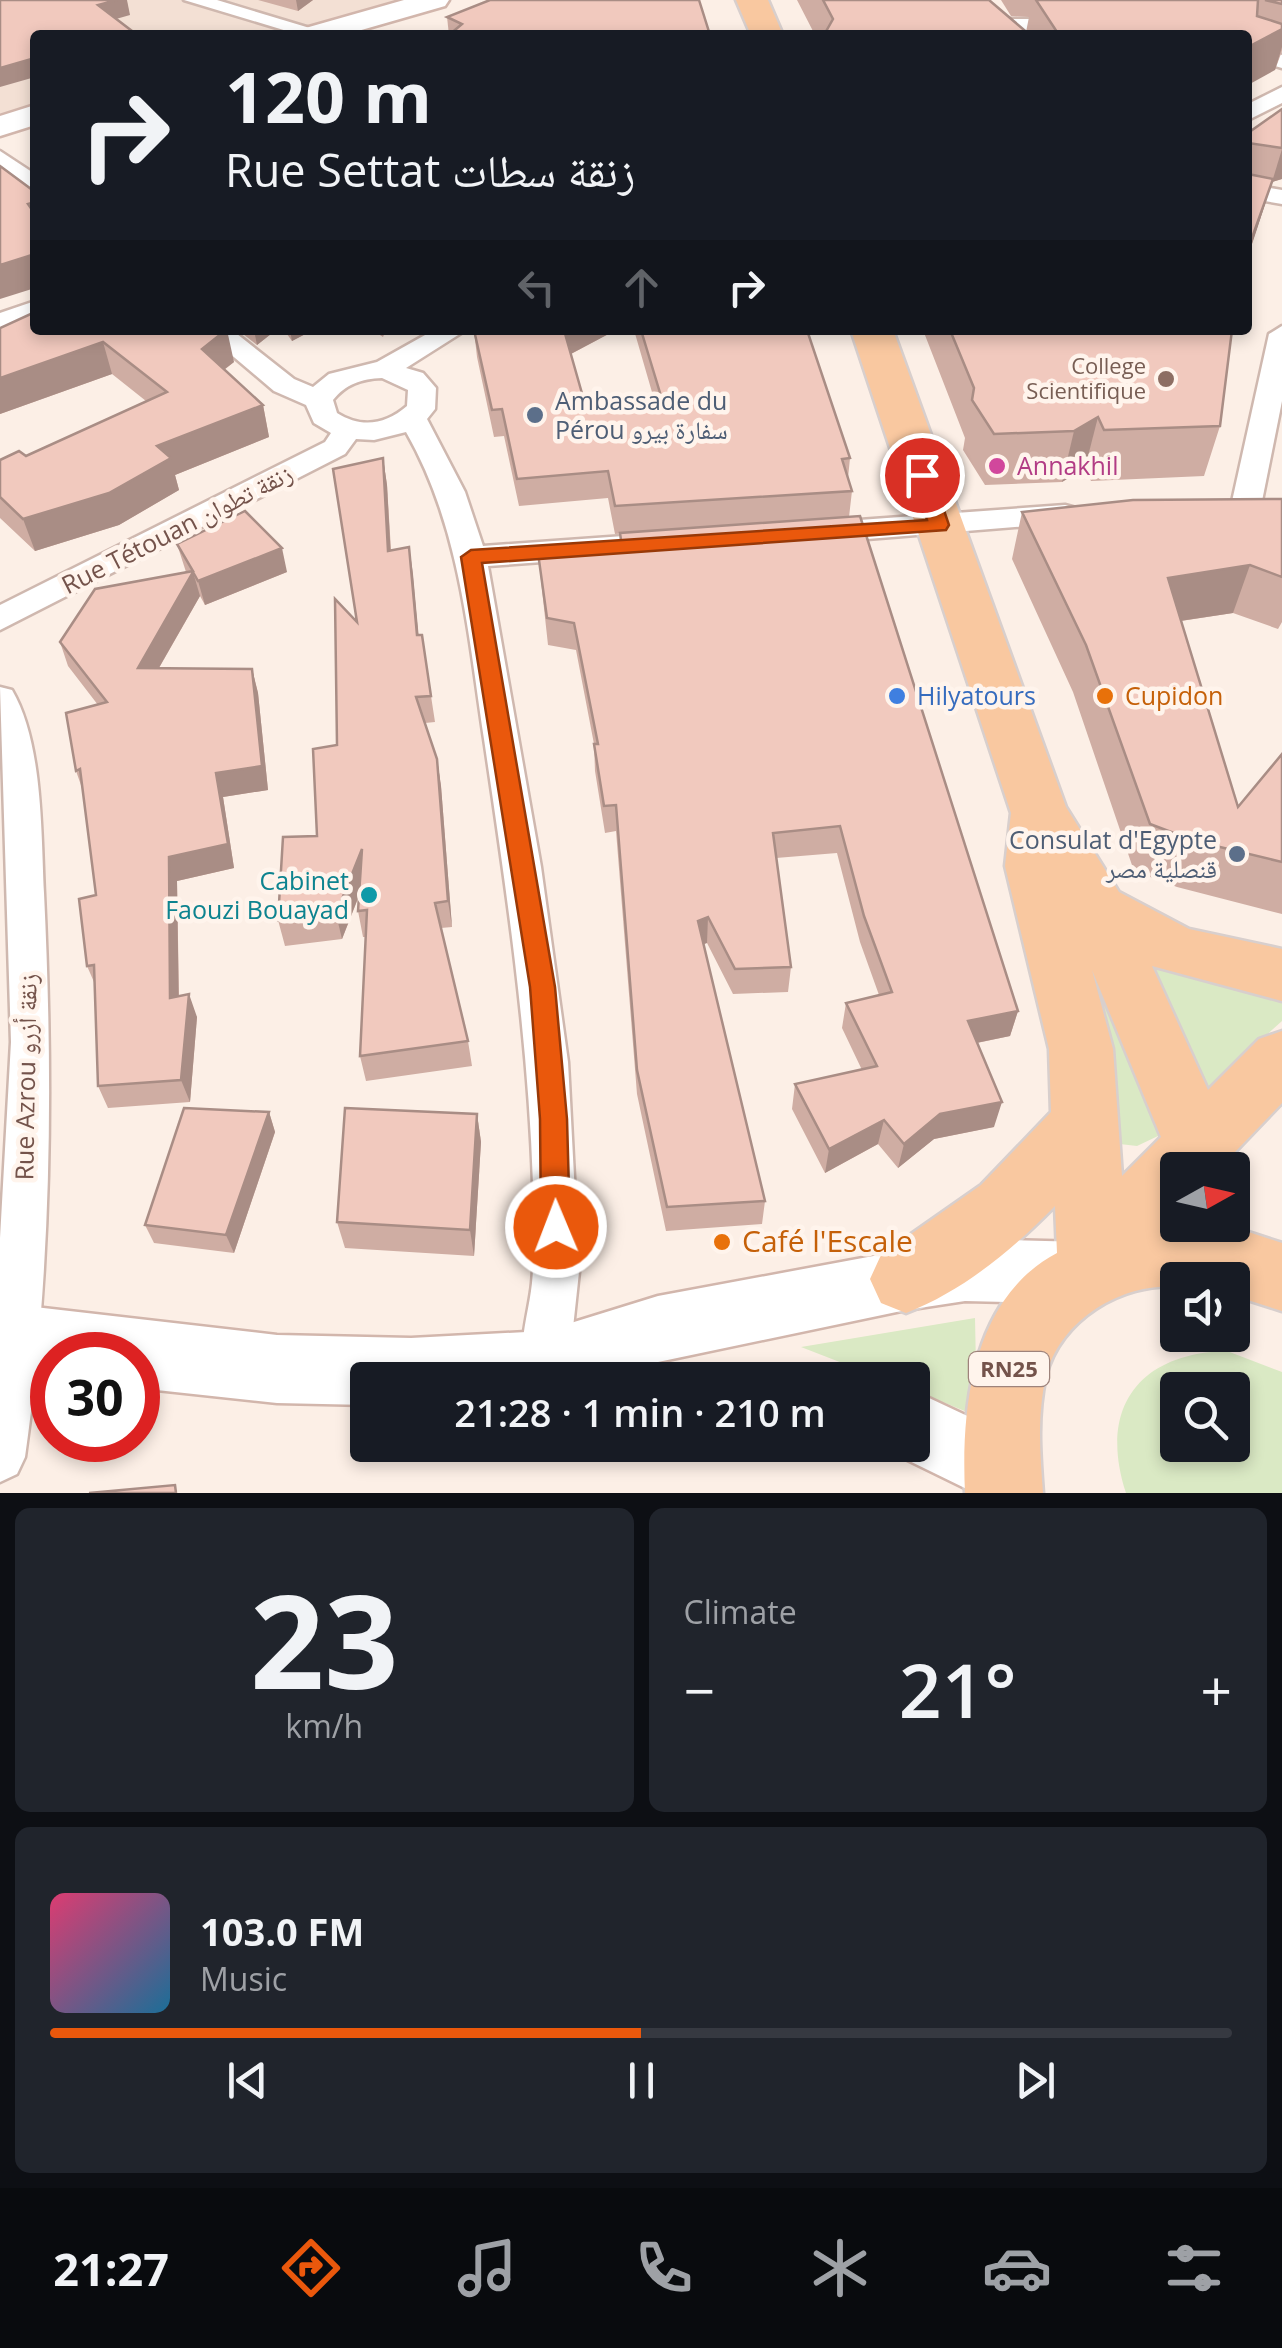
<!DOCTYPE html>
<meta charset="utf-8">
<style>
:root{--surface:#171b24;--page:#20242c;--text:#f1f3f6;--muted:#9ea1a6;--line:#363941;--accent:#ea580c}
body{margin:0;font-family:"Open Sans","Noto Naskh Arabic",sans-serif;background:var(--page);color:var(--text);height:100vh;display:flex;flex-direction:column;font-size:38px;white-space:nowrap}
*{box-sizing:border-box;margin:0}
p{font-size:32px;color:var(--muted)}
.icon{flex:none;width:55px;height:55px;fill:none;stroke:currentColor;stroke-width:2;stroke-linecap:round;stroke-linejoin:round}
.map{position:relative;height:1493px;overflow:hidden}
.panel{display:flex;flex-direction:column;gap:15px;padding:15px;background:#0d0f14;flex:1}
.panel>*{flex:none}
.hud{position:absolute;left:30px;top:30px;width:1222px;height:305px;border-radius:10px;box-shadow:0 5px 15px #0003;background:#171b24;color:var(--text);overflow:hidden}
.needle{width:65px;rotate:82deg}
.controls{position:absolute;left:1160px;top:1152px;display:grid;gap:20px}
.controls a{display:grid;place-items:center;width:90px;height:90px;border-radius:10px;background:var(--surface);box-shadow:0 5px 15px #0003;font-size:50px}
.speed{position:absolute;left:30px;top:1332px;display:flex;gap:20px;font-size:50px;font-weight:700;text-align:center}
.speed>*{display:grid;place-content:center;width:130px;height:130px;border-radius:50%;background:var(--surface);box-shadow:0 5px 15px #0003;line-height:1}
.speed .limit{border:15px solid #d22;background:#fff;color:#111}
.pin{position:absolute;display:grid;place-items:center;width:85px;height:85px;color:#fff;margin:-42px;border:5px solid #fff;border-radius:50%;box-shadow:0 2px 10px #0007}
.me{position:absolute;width:110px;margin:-55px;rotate:359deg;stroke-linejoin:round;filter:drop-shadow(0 0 8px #0008)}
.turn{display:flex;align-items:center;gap:35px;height:210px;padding:0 30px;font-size:45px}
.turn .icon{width:130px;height:130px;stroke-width:2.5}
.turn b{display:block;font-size:70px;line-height:85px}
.lanes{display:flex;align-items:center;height:95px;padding:0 30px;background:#0003;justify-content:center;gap:50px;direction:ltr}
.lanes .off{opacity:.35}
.big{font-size:75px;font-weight:600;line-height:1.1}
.panel .tile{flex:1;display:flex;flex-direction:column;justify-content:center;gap:15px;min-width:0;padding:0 35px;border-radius:15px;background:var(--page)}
.panel .dial{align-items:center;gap:0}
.dial b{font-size:130px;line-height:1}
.song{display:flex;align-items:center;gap:30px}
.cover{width:120px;height:120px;border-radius:15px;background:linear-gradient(135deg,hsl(340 70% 55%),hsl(200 70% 35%))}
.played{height:10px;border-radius:5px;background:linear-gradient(90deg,var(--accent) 50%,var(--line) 50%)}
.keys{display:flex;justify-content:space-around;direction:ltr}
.heat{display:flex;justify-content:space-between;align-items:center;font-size:55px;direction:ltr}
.panel .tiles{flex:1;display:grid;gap:15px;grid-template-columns:1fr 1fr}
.tile:last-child{grid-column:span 2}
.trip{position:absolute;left:350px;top:1362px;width:580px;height:100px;border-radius:10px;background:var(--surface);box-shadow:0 5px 15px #0003;font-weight:600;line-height:100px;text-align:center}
.menu{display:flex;height:160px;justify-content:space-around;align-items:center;background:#090b0e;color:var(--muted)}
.menu .icon{width:70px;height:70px}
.menu .active{color:var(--accent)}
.menu b{font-size:45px;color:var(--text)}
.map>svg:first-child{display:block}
.residential{fill:#f3e0d4}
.green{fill:#dae9c4;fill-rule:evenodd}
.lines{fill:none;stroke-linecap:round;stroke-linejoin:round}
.street-casing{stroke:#cfb8af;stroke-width:5}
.secondary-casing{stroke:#d2b6ac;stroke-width:5}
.primary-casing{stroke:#d8cfcd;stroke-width:5}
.street{fill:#fff;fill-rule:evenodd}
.secondary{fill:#fff;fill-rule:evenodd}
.primary{fill:#f9c8a0;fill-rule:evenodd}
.wall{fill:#cfada3}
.shaded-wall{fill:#a98d85}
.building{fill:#f1c9be;stroke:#a98d85;stroke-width:2.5}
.route{fill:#ea580c;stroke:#983908;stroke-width:2.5}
.education-dot{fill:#8d6e63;stroke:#fff4ec;stroke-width:4}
.service-dot{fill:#5c6f8a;stroke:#fff4ec;stroke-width:4}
.hotel-dot{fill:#d1479c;stroke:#fff4ec;stroke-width:4}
.shop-dot{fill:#3f7fe0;stroke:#fff4ec;stroke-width:4}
.food-dot{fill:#e8710a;stroke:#fff4ec;stroke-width:4}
.culture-dot{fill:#0f9aa8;stroke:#fff4ec;stroke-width:4}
.labels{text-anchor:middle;stroke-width:9;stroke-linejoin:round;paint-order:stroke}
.far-education-label{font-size:22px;fill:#785e54;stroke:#fff4ec;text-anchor:end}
.shield{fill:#fff4ec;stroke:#9e837b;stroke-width:2.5}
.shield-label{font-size:22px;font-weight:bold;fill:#74534b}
.service-label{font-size:25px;fill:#4e5e75;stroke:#fff4ec;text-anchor:start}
.hotel-label{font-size:25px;fill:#b23c85;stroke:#fff4ec;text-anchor:start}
.street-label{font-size:25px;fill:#74534b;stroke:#fff4ec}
.shop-label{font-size:25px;fill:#366cbe;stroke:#fff4ec;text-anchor:start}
.food-label{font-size:25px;fill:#c56008;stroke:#fff4ec;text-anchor:start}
.culture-label{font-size:25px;fill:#0d838f;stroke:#fff4ec;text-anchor:end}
.near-food-label{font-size:30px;fill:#c56008;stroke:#fff4ec;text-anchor:start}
</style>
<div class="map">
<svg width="1282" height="1493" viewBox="0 0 1282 1493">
<rect width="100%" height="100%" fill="#fcefe6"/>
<polygon class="residential" points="0,0 410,0 295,35 35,35 35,116 0,126"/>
<g class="green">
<path d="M1081,944L1148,1092L1158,1136L1137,1146L1111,1143C1119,1061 1106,1021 1081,944Z"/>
<polygon points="1144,956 1282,994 1282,1021 1201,1094"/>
<polygon points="975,1318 977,1416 913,1390 912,1380 886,1380 801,1347"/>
<path d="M1227,1351L1282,1372V1493H1126C1098,1408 1139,1353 1227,1351ZM1232,1390V1445H1178V1390Z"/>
</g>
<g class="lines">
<defs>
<g id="street">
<polygon points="184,0 217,0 333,35 300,35"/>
<polygon points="1008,19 1074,19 1084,25 1074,31 895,35 905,29"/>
<polygon points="1248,45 1282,55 1282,68 1248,58"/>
<polygon points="1282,87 1282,103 1248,120 1248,104"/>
<polygon points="0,151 35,174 35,193 0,169"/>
<polygon points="1248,184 1282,190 1282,204 1248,198"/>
<polygon points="35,301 35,318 0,330 0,313"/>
<polygon points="1282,326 1282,401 1261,506 1246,515 1231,506 1269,334"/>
<path d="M202,330H232L294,379L313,387L329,374L377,362L434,330H466L406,368L423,373L436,388L435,409L427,419L465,492L483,546L666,533L681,543L666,553L488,566L541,867L568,1062L579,1272L569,1365L563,1380H527C515,1351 529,1314 532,1283C535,1251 534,1217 533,1184C528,1034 506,887 484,739C468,634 460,526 406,432L374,440L356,439L345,454L0,630V605L325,442L331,433L314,423L306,405L274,391ZM382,378L408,390L407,406C385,425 361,428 337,413L333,400C346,384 361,379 382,378Z"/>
<polygon points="1065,505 1076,508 1080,515 1076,522 818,543 803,533 818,523"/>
<path d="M0,687L12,690C43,743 41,833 44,893C53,1081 52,1270 25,1457L17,1474L0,1482V1238L11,1042Z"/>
</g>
<g id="secondary">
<polygon points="404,0 449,0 445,6 344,35 297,35 302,29"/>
<polygon points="35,105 35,125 0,136 0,116"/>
<polygon points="965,1239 1084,1242 1107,1251 1117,1273 1107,1295 1084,1304 965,1301 906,1310 658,1362 602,1380 368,1380 368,1405 277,1403 138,1388 138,1355 52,1355 52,1378 0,1369 0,1303 277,1335 411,1338 545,1331 658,1296"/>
<polygon points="912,1390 1025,1443 1035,1468 1025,1493 975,1493 887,1450 885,1445 912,1445"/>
</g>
<g id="primary">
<polygon points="736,0 768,0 783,35 751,35"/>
<path d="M851,330H893L1066,807L1119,892L1189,929L1282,949V1001L1152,966L1208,1090L1259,1039L1282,1031V1103L1235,1152L1243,1170L1233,1192L1232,1170H1178V1214L1174,1219L1178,1225H1227L1282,1243V1311L1232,1295V1280H1178V1287C1122,1282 1060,1320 1046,1376C1037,1416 1040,1453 1043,1493H965C961,1408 972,1298 1057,1253L1055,1206C1012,1250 963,1291 906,1313L881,1303L870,1279L881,1255L981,1185L1051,1112L1049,1049L1005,866L1011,813ZM1092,970L1161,1137L1122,1176L1113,1049Z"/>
</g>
</defs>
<use href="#street" class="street-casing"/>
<use href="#secondary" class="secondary-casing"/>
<use href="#primary" class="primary-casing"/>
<use href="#street" class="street"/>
<use href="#secondary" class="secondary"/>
<use href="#primary" class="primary"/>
</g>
<g class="wall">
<polygon points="258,0 313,0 298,11"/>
<polygon points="797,0 989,0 1026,32 1029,17 1011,16 1001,0 1282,0 1282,51 1275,70 1248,35 815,35"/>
<polygon points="447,17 710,35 449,35"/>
<polygon points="1282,109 1282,179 1272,182 1248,256 1248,133"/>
<polygon points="0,328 234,362 224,370 263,405 269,437 175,475 179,490 119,525 35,551 0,518 0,460 26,456 146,401 112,374 0,414"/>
<polygon points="238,330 276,330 257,345"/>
<polygon points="284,330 313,330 292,341"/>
<polygon points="372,330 386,330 383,337"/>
<polygon points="474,330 616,330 571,354 587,411 656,406 634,330 807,330 850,458 848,478 852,491 849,517 1018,1011 1010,1036 977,1043 994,1127 934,1139 898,1168 878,1144 825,1173 792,1109 795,1084 862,1070 842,1028 846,1003 879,995 860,942 837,853 776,858 791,967 788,992 733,994 707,943 704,944 765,1201 762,1224 666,1231 637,1094 616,831 605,833 595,771 594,744 576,650 548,645 538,553 620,547 620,533 642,532 615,534 608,498 519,506 504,436 494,437 477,357"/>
<polygon points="923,330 1232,330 1220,426 1204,476 1091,481 1085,468 1062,482 985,485 963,450 965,438"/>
<polygon points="383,458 387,485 391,550 409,547 418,635 431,696 435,722 425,723 437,759 441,786 452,927 441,928 468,1041 472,1066 366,1081 360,1056 366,937 363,937 358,911 359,896 342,939 285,946 278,920 317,836 337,745"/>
<polygon points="1282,499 1282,622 1278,629 1233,613 1181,621 1238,807 1282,754 1282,914 1177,887 1134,871 1073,692 1012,559 1022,512"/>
<polygon points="177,544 287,572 205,605 200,596 159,668 252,669 258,693 268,790 223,797 234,868 177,881 179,996 197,1017 190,1102 108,1108 98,1086 94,982 87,966 96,895 82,788 76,771 98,705 68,666 60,642 186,572"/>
<polygon points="269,1112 275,1132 234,1253 154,1243 145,1225"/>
<polygon points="477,1114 481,1142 474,1256 345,1248 337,1222"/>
</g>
<g class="shaded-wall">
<polygon points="117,0 127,0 130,15 102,23 98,5"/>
<polygon points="296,0 313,0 298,11"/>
<polygon points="1282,29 1282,47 1275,70 1248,85 1248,47"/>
<polygon points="35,58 35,77 0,87 0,68"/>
<polygon points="1282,149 1282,179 1272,182"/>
<polygon points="1273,179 1258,226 1248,256 1248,249"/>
<polygon points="35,254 35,288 0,299 0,265"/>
<polygon points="227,330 234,362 209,381 202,349"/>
<polygon points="254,330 276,330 257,345"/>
<polygon points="290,330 313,330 292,341"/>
<polygon points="564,330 616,330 565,357"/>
<polygon points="103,342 112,374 0,414 0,378"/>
<polygon points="263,405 269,437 175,475 179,490 119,525 35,551 23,519 157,446"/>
<polygon points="1098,417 1085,468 1062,482 1074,431"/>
<polygon points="383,458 387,485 392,577 388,551"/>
<polygon points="409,547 413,574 421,661 417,635"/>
<polygon points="282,548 287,572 205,605 198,581"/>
<polygon points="1250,565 1233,613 1153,625 1168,578"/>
<polygon points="193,572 200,596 145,692 138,668"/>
<polygon points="252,669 258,693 268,790 223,797 234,868 177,881 179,1021 170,998 169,857 216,773"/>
<polygon points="437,759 441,786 452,927 448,901"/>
<polygon points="362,849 367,875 342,939 336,914"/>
<polygon points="708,917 707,943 697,946 698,921"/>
<polygon points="189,994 197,1017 190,1102 181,1080"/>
<polygon points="1018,1011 1010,1036 961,1046 968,1021"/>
<polygon points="1002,1102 994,1127 934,1139 898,1168 904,1144 940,1114"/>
<polygon points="269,1112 275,1132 234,1253 226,1235"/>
<polygon points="477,1114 481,1142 474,1256 470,1230"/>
<polygon points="884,1120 878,1144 825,1173 829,1149"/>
</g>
<g class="building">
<polygon points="0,0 117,0 98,5 132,31 117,35 35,35 35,58 0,68"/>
<polygon points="490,0 699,0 710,35 513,35 509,32 506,35 449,35 462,24 447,17"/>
<polygon points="823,0 989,0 1030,35 824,35 833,19"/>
<polygon points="1036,0 1258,0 1257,16 1282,24 1282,29 1248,47 1248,35 1059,35"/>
<polygon points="1265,0 1282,0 1282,4"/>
<polygon points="1282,109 1282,148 1248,143 1248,133"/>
<polygon points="0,166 35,192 35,202 28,204 35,214 35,254 0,265"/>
<polygon points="1248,174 1273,179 1248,249"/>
<polygon points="35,312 35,330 226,330 202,349 263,405 157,446 171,458 109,493 23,519 0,497 0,460 19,451 26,456 167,392 103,342 0,378 0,328"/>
<polygon points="474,330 564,330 587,411 664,406 641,330 807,330 850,458 842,459 852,491 615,506 608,471 517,479 502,409 492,410"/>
<polygon points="950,330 1232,330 1220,426 1104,430 1098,417 1074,431 994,434 972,400 974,388"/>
<polygon points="383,458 388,551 409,547 417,635 422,635 431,696 416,697 437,759 448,901 435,903 468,1041 360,1056 367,910 358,911 362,849 336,914 278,920 283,837 317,836 313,749 337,745 335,599 357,622 333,469"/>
<polygon points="1282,499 1282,577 1250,565 1168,578 1238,807 1282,754 1282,862 1195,841 1150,824 1086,645 1022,512 1133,500"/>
<polygon points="245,511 282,548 198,581 193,572 138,668 252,669 262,766 216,773 228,844 169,857 170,998 189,994 181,1080 98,1086 94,965 87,966 79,899 96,895 80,769 76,771 66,713 107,702 60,642 95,589 193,571 177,544"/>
<polygon points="860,516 1018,1011 968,1021 1002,1102 940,1114 904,1144 884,1120 829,1149 795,1084 877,1066 846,1003 892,992 864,916 840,826 773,833 791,967 735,969 708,917 698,921 765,1201 667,1207 637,1070 616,805 604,806 594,744 598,744 574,623 547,618 538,553 622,547 620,533"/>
<polygon points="184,1108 269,1112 226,1235 145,1225"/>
<polygon points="345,1108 477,1114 470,1230 337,1222"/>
<polygon points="175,1485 176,1493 89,1493"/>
</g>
<polygon class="route" points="922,469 932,475 949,525 946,530 482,563 555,987 567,1119 570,1227 566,1237 556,1241 545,1237 541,1227 540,1119 530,987 461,557 471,550 927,520 913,475"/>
<circle class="education-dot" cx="1166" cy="379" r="10"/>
<g class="service-dot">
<circle cx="535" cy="415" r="10"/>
<circle cx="1237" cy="854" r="10"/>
</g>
<circle class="hotel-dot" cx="997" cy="466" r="10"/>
<circle class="shop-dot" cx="897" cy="696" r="10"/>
<g class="food-dot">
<circle cx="1105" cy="696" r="10"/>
<circle cx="722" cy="1242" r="10"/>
</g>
<circle class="culture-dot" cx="369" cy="895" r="10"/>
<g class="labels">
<g class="far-education-label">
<text x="1146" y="374">College<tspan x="1146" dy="25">Scientifique</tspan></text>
</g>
<rect class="shield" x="969" y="1352" width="80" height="34" rx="8"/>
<g class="shield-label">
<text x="1009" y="1377">RN25</text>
</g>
<g class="service-label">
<text x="555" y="410">Ambassade du<tspan x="555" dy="29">Pérou سفارة بيرو</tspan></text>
<text x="1217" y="849" text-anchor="end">Consulat d'Egypte<tspan x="1217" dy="29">قنصلية مصر</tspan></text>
</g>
<g class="hotel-label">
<text x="1017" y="475">Annakhil</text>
</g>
<g class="street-label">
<text transform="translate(177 529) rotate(-27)" y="9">Rue Tétouan زنقة تطوان</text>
<text transform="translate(26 1077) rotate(-89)" y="9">Rue Azrou زنقة أزرو</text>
</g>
<g class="shop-label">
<text x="917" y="705">Hilyatours</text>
</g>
<g class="food-label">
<text x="1125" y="705">Cupidon</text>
</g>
<g class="culture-label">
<text x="349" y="890">Cabinet<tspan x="349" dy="29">Faouzi Bouayad</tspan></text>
</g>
<g class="near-food-label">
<text x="742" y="1252">Café l'Escale</text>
</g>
</g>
</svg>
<div class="controls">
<a><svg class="needle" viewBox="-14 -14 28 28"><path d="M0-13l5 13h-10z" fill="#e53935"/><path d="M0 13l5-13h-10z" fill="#9ea1a6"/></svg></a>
<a><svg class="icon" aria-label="sound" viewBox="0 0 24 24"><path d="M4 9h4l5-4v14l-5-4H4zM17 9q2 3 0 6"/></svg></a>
<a><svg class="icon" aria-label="search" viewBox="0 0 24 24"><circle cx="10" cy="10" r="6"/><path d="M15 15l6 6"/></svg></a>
</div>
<div class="speed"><div class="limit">30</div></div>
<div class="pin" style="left:922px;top:475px;background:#d93025"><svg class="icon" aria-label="arrive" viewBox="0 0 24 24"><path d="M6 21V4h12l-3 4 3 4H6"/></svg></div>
<svg class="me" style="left:556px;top:1227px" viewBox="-20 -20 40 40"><circle r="17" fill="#ea580c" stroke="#fff" stroke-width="3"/><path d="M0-11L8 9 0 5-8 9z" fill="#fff"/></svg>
<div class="trip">21:28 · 1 min · 210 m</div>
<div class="hud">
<div class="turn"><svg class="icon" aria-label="right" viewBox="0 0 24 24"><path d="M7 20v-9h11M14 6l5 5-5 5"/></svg><div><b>120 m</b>Rue Settat زنقة سطات</div></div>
<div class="lanes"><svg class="icon off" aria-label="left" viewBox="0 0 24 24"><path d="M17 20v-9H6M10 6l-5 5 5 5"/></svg><svg class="icon off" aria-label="ahead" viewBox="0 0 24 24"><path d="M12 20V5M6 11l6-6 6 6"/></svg><svg class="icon" aria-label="right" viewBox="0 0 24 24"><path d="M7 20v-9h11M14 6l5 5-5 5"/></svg></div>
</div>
</div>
<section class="panel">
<div class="tiles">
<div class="tile dial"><b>23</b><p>km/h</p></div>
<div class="tile"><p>Climate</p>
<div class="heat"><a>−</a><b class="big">21°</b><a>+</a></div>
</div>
<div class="tile">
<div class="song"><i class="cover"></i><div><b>103.0 FM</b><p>Music</p></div></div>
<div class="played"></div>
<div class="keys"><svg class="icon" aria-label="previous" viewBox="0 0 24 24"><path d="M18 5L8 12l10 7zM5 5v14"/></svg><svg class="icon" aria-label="pause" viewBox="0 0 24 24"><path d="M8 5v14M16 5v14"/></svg><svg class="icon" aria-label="next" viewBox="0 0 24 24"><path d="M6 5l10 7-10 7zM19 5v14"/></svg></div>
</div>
</div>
</section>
<nav class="menu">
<b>21:27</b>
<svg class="icon active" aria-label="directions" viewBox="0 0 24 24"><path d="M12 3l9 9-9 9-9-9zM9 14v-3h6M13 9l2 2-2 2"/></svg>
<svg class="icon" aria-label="music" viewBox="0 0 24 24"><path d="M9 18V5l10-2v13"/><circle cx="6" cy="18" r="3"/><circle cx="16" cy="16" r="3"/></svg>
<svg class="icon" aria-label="phone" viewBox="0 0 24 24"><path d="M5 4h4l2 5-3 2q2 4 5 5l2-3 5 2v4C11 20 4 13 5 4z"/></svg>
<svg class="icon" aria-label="climate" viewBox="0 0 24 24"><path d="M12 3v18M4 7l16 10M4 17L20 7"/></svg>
<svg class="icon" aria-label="car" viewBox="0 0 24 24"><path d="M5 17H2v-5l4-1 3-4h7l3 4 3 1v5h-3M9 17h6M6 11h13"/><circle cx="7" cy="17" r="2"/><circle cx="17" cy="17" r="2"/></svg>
<svg class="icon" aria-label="filters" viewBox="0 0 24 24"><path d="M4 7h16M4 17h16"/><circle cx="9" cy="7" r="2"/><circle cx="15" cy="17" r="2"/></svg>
</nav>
